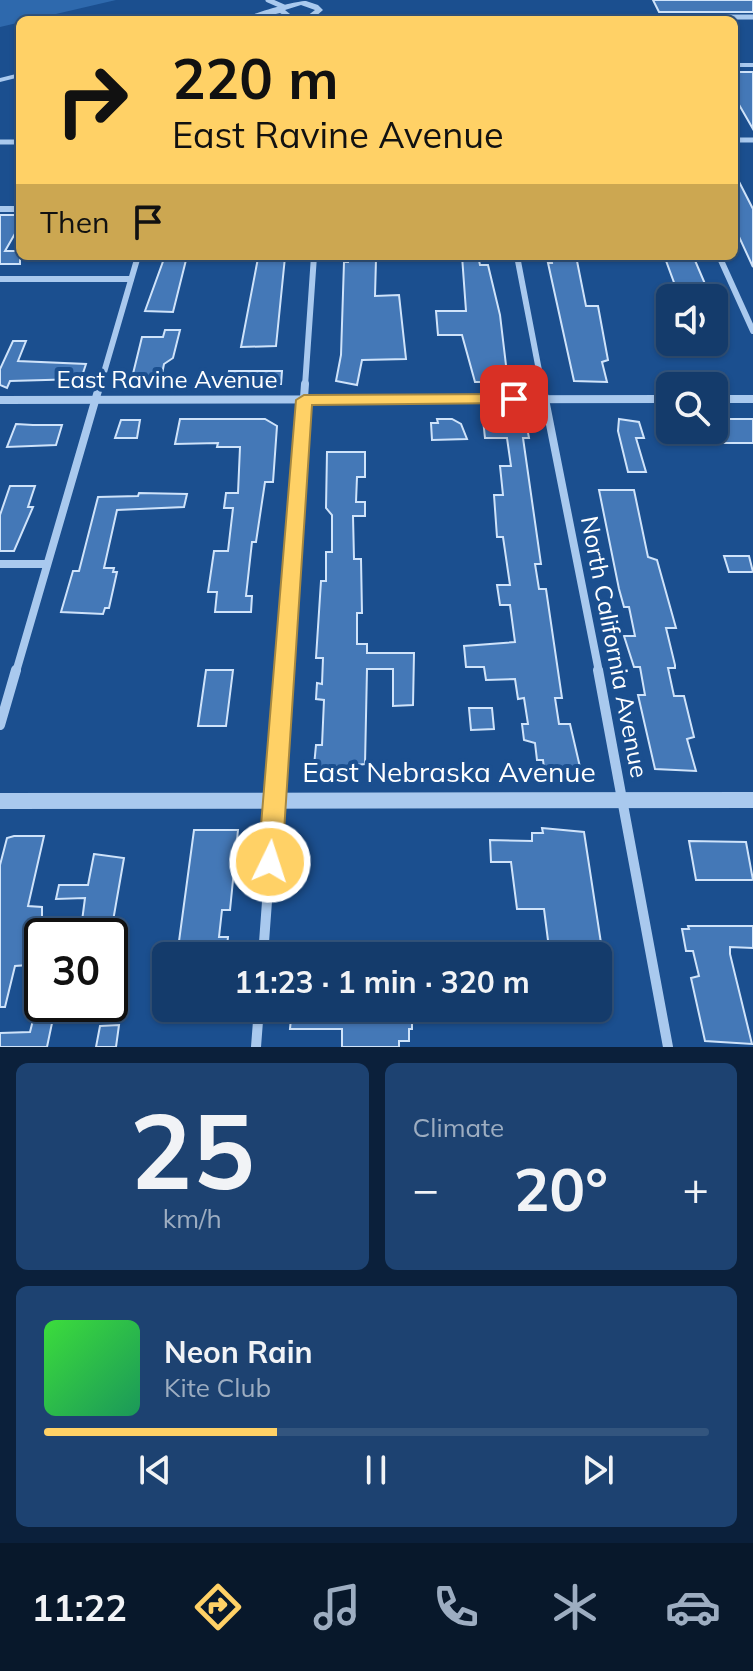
<!DOCTYPE html>
<meta charset="utf-8">
<style>
:root{--surface:#143b6b;--page:#1d4271;--text:#f1f3f6;--muted:#9dadc1;--line:#33557e;--accent:#ffd166}
body{margin:0;font-family:Mulish,sans-serif;background:var(--page);color:var(--text);height:100vh;display:flex;flex-direction:column;font-size:30px;white-space:nowrap}
*{box-sizing:border-box;margin:0}
p{font-size:26px;color:var(--muted)}
.icon{flex:none;width:44px;height:44px;fill:none;stroke:currentColor;stroke-width:2;stroke-linecap:round;stroke-linejoin:round}
.map{position:relative;height:1047px;overflow:hidden}
.sheet{display:flex;flex-direction:column;gap:16px;padding:16px;background:#0b203b;flex:1}
.sheet>*{flex:none}
.top-card{position:absolute;left:16px;top:16px;width:722px;height:244px;border-radius:12px;box-shadow:0 2px 6px #0004,0 0 0 2px var(--line);background:#ffd166;color:#111;overflow:hidden}
.tools{position:absolute;left:656px;top:284px;display:grid;gap:16px}
.tools a{display:grid;place-items:center;width:72px;height:72px;border-radius:12px;background:var(--surface);box-shadow:0 2px 6px #0004,0 0 0 2px var(--line);font-size:40px}
.speed{position:absolute;left:24px;top:918px;display:flex;gap:16px;font-size:40px;font-weight:700;text-align:center}
.speed>*{display:grid;place-content:center;width:104px;height:104px;border-radius:50%;background:var(--surface);box-shadow:0 2px 6px #0004,0 0 0 2px var(--line);line-height:1}
.speed .limit{border:4px solid #111;border-radius:12px;background:#fff;color:#111}
.pin{position:absolute;display:grid;place-items:center;width:68px;height:68px;color:#fff;margin:-34px;border-radius:16px;box-shadow:0 4px 12px #0006}
.me{position:absolute;width:88px;margin:-44px;rotate:4deg;stroke-linejoin:round;filter:drop-shadow(0 0 6px #0008)}
.turn{display:flex;align-items:center;gap:28px;height:168px;padding:0 24px;font-size:36px}
.turn .icon{width:104px;height:104px;stroke-width:2.5}
.turn b{display:block;font-size:56px;line-height:68px}
.then{display:flex;align-items:center;height:76px;padding:0 24px;background:#0003;gap:16px;font-size:30px}
.big{font-size:60px;font-weight:700;line-height:1.1}
.sheet .widget{flex:1;display:flex;flex-direction:column;justify-content:center;gap:12px;min-width:0;padding:0 28px;border-radius:12px;background:var(--page)}
.sheet .dial{align-items:center;gap:0}
.dial b{font-size:104px;line-height:1}
.song{display:flex;align-items:center;gap:24px}
.cover{width:96px;height:96px;border-radius:12px;background:linear-gradient(135deg,hsl(120 70% 55%),hsl(150 70% 35%))}
.played{height:8px;border-radius:4px;background:linear-gradient(90deg,var(--accent) 35%,var(--line) 35%)}
.keys{display:flex;justify-content:space-around;direction:ltr}
.heat{display:flex;justify-content:space-between;align-items:center;font-size:44px;direction:ltr}
.sheet .tiles{flex:1;display:grid;gap:16px;grid-template-columns:1fr 1fr}
.widget:last-child{grid-column:span 2}
.trip{position:absolute;left:152px;top:942px;width:460px;height:80px;border-radius:12px;background:var(--surface);box-shadow:0 2px 6px #0004,0 0 0 2px var(--line);font-weight:700;line-height:80px;text-align:center}
.dock{display:flex;height:128px;justify-content:space-around;align-items:center;background:#08182b;color:var(--muted)}
.dock .icon{width:56px;height:56px}
.dock .active{color:var(--accent)}
.dock b{font-size:36px;color:var(--text)}
.map>svg:first-child{display:block}
.green{fill:#2e69ad}
.building{fill:#4478b7;stroke:#cfe3fa;stroke-width:2}
.lines{fill:none;stroke-linecap:round;stroke-linejoin:round}
.minor-far3{stroke:#a9c9ee;stroke-width:5}
.minor-far2{stroke:#a9c9ee;stroke-width:6}
.minor-far1{stroke:#a9c9ee;stroke-width:8}
.minor{stroke:#a9c9ee;stroke-width:10}
.tertiary{fill:#a9c9ee;fill-rule:evenodd}
.route{fill:#ffd166;stroke:#a68842;stroke-width:2}
.labels{text-anchor:middle;stroke-width:8;stroke-linejoin:round;paint-order:stroke}
.street-label{font-size:24px;fill:#fff;stroke:#1b4f8f}
.near-street-label{font-size:28px;fill:#fff;stroke:#1b4f8f}
</style>
<div class="map">
<svg width="753" height="1047" viewBox="0 0 753 1047">
<rect width="100%" height="100%" fill="#1b4f8f"/>
<polygon class="green" points="0,0 116,0 0,27"/>
<g class="building">
<polygon points="653,0 753,0 753,12 659,12"/>
<polygon points="734,72 753,72 753,129 734,96"/>
<polygon points="734,172 753,209 753,267 734,226"/>
<polygon points="0,215 20,215 20,225 5,251 20,251 20,264 0,264"/>
<polygon points="165,256 187,256 173,312 145,311"/>
<polygon points="348,256 376,259 375,296 399,295 406,359 362,360 357,385 336,381 341,355 344,262 348,262"/>
<polygon points="462,256 478,256 480,265 488,265 500,315 508,382 475,382 462,335 438,335 436,311 466,311"/>
<polygon points="551,256 576,256 586,306 598,306 608,360 602,362 607,382 574,381 548,263 552,263"/>
<polygon points="285,257 276,346 241,347 258,258"/>
<polygon points="665,258 694,258 711,298 679,296"/>
<polygon points="165,330 180,330 173,358 164,364 160,384 130,386 142,337 163,337"/>
<polygon points="13,341 26,341 18,361 86,364 81,379 10,381 7,388 0,385 0,369"/>
<polygon points="229,371 282,371 281,384 227,384"/>
<polygon points="180,419 265,419 277,426 273,482 265,482 256,542 252,542 246,596 252,596 251,612 215,612 217,592 208,592 214,551 228,551 233,508 224,508 226,493 238,493 240,447 217,447 218,443 175,444"/>
<polygon points="437,419 452,419 461,424 467,439 432,440 431,423 438,423"/>
<polygon points="483,419 525,419 526,422 529,438 523,438 541,564 535,564 539,589 546,589 562,698 555,698 559,724 570,724 580,767 544,768 543,760 537,760 535,743 524,740 522,724 528,724 524,698 518,699 515,679 486,680 484,667 466,667 464,646 515,642 510,605 500,605 497,585 510,585 503,537 497,537 494,495 503,495 500,466 511,466 507,438 485,438"/>
<polygon points="619,419 639,422 644,438 636,438 646,472 628,472 618,431"/>
<polygon points="714,419 753,419 753,443 719,443"/>
<polygon points="121,420 140,420 137,438 115,438"/>
<polygon points="16,424 33,425 62,425 56,445 7,447"/>
<polygon points="327,452 365,452 365,477 357,477 356,502 365,502 365,516 353,516 354,559 361,559 362,613 357,613 357,644 367,644 367,653 414,653 413,705 393,706 393,669 367,669 365,764 347,766 314,766 316,745 322,745 324,700 316,699 317,683 322,684 323,658 316,658 321,581 326,581 326,552 332,552 332,515 326,508"/>
<polygon points="10,486 35,486 28,507 33,507 14,551 0,551 0,515"/>
<polygon points="599,490 634,490 648,557 657,560 676,628 666,628 675,665 675,668 668,668 674,696 684,696 694,737 687,739 696,771 655,769 638,695 645,695 640,667 634,667 624,636 635,636 629,607 624,607 619,589"/>
<polygon points="139,493 187,494 184,507 117,510 104,568 114,568 113,572 117,572 109,608 105,608 103,614 61,612 73,571 79,571 98,497 138,496"/>
<polygon points="724,556 749,556 753,572 729,572"/>
<polygon points="206,670 233,670 226,726 198,726"/>
<polygon points="469,708 492,708 494,729 471,730"/>
<polygon points="542,828 584,832 603,956 550,956 544,909 517,909 511,862 491,862 490,840 532,841 532,833 543,833"/>
<polygon points="194,830 238,830 230,910 222,910 219,937 228,937 226,955 177,956"/>
<polygon points="14,836 44,836 28,906 42,907 42,964 15,966 5,1007 0,1007 0,865 7,838"/>
<polygon points="689,841 746,842 753,880 696,880"/>
<polygon points="94,854 124,858 113,921 82,921 85,898 56,899 59,885 88,885"/>
<polygon points="688,926 753,926 753,948 730,947 730,954 752,1044 705,1041 691,978 699,976 693,951 686,951 682,929 689,929"/>
<polygon points="37,1004 56,1004 47,1047 0,1047 0,1033 30,1032"/>
<polygon points="292,1008 412,1008 412,1029 409,1029 409,1041 399,1041 399,1047 342,1047 342,1029 290,1029"/>
<polygon points="119,1025 116,1047 96,1047 100,1026"/>
</g>
<g class="lines">
<g class="minor-far3">
<polyline points="268,0 284,7"/>
<polyline points="347,18 753,17"/>
<polyline points="734,140 753,140"/>
<polyline points="0,142 20,142"/>
</g>
<g class="minor-far2">
<polyline points="0,209 20,209"/>
<polyline points="517,256 542,386"/>
<polyline points="719,256 753,331"/>
<polyline points="0,279 131,279"/>
<polyline points="100,386 138,256"/>
<polyline points="305,386 314,256"/>
</g>
<g class="minor-far1">
<polyline points="542,384 599,672"/>
<polyline points="714,399 753,399"/>
<polyline points="0,400 670,399"/>
<polyline points="0,564 47,564"/>
<polyline points="16,672 100,384"/>
<polyline points="284,672 305,384"/>
</g>
<g class="minor">
<polyline points="598,670 668,1047"/>
<polyline points="0,725 16,670"/>
<polyline points="263,956 284,670"/>
<polyline points="256,1047 259,1008"/>
</g>
<g class="tertiary">
<path d="M306,1L318,5L323,10L315,17L327,20L288,18L280,13L251,20H239C251,14 294,1 306,1ZM301,5L315,10L307,16L290,14L285,10Z"/>
<rect x="734" y="63" width="19" height="4"/>
<polygon points="20,73 20,77 0,82 0,78"/>
<polygon points="753,792 753,808 0,809 0,793"/>
</g>
</g>
<polygon class="route" points="514,394 519,396 519,403 312,405 282,862 278,870 270,873 261,870 258,862 296,400 304,395"/>
<g class="labels">
<g class="street-label">
<text x="167" y="388">East Ravine Avenue</text>
<text transform="translate(614 647) rotate(79)" y="8">North California Avenue</text>
</g>
<g class="near-street-label">
<text x="449" y="782">East Nebraska Avenue</text>
</g>
</g>
</svg>
<div class="tools">
<a><svg class="icon" aria-label="sound" viewBox="0 0 24 24"><path d="M4 9h4l5-4v14l-5-4H4zM17 9q2 3 0 6"/></svg></a>
<a><svg class="icon" aria-label="search" viewBox="0 0 24 24"><circle cx="10" cy="10" r="6"/><path d="M15 15l6 6"/></svg></a>
</div>
<div class="speed"><div class="limit">30</div></div>
<div class="pin" style="left:514px;top:399px;background:#d93025"><svg class="icon" aria-label="arrive" viewBox="0 0 24 24"><path d="M6 21V4h12l-3 4 3 4H6"/></svg></div>
<svg class="me" style="left:270px;top:862px" viewBox="-20 -20 40 40"><circle r="17" fill="#ffd166" stroke="#fff" stroke-width="3"/><path d="M0-11L8 9 0 5-8 9z" fill="#fff"/></svg>
<div class="trip">11:23 · 1 min · 320 m</div>
<div class="top-card">
<div class="turn"><svg class="icon" aria-label="right" viewBox="0 0 24 24"><path d="M7 20v-9h11M14 6l5 5-5 5"/></svg><div><b>220 m</b>East Ravine Avenue</div></div>
<div class="then">Then<svg class="icon" aria-label="arrive" viewBox="0 0 24 24"><path d="M6 21V4h12l-3 4 3 4H6"/></svg></div>
</div>
</div>
<section class="sheet">
<div class="tiles">
<div class="widget dial"><b>25</b><p>km/h</p></div>
<div class="widget"><p>Climate</p>
<div class="heat"><a>−</a><b class="big">20°</b><a>+</a></div>
</div>
<div class="widget">
<div class="song"><i class="cover"></i><div><b>Neon Rain</b><p>Kite Club</p></div></div>
<div class="played"></div>
<div class="keys"><svg class="icon" aria-label="previous" viewBox="0 0 24 24"><path d="M18 5L8 12l10 7zM5 5v14"/></svg><svg class="icon" aria-label="pause" viewBox="0 0 24 24"><path d="M8 5v14M16 5v14"/></svg><svg class="icon" aria-label="next" viewBox="0 0 24 24"><path d="M6 5l10 7-10 7zM19 5v14"/></svg></div>
</div>
</div>
</section>
<nav class="dock">
<b>11:22</b>
<svg class="icon active" aria-label="directions" viewBox="0 0 24 24"><path d="M12 3l9 9-9 9-9-9zM9 14v-3h6M13 9l2 2-2 2"/></svg>
<svg class="icon" aria-label="music" viewBox="0 0 24 24"><path d="M9 18V5l10-2v13"/><circle cx="6" cy="18" r="3"/><circle cx="16" cy="16" r="3"/></svg>
<svg class="icon" aria-label="phone" viewBox="0 0 24 24"><path d="M5 4h4l2 5-3 2q2 4 5 5l2-3 5 2v4C11 20 4 13 5 4z"/></svg>
<svg class="icon" aria-label="climate" viewBox="0 0 24 24"><path d="M12 3v18M4 7l16 10M4 17L20 7"/></svg>
<svg class="icon" aria-label="car" viewBox="0 0 24 24"><path d="M5 17H2v-5l4-1 3-4h7l3 4 3 1v5h-3M9 17h6M6 11h13"/><circle cx="7" cy="17" r="2"/><circle cx="17" cy="17" r="2"/></svg>
</nav>
